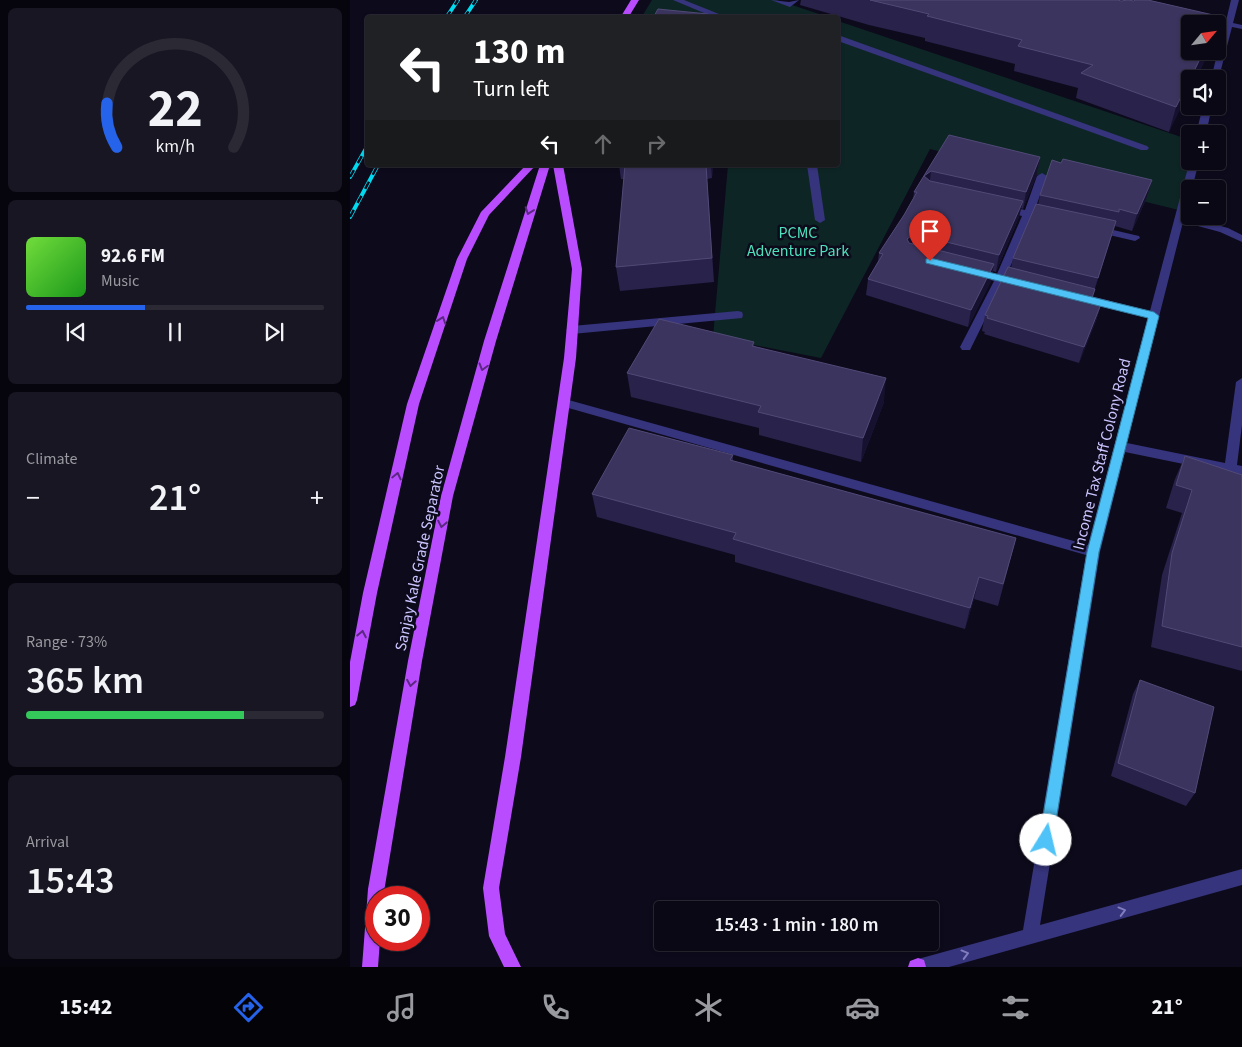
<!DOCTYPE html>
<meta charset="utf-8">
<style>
:root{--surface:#0a0815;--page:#181622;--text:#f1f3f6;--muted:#999aa0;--line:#2a2934;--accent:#2563eb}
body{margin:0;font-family:"Source Sans 3",sans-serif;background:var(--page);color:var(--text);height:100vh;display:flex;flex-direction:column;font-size:19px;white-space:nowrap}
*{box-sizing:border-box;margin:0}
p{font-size:16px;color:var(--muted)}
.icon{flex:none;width:28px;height:28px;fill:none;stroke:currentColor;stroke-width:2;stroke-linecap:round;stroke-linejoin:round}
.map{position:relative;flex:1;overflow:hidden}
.panel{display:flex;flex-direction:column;gap:8px;padding:8px;background:#06040c;width:350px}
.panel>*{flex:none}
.hud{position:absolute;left:15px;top:15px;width:475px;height:152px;border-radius:5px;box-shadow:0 1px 4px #0004,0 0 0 1px var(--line);background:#202124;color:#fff;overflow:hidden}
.needle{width:32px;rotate:61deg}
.tools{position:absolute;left:831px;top:15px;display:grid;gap:10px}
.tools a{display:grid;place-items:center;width:45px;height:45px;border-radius:5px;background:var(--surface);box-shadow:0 1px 4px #0004,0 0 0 1px var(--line);font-size:25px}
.speed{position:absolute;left:15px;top:886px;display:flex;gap:10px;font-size:25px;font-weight:700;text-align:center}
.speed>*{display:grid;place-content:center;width:65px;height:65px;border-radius:50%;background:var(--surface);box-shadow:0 1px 4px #0004,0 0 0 1px var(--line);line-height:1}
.speed .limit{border:8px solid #d22;background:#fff;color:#111}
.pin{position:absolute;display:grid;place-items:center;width:42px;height:42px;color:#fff;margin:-51px -21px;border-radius:50% 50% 50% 0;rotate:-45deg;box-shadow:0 0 5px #0007}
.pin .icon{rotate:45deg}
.me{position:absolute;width:55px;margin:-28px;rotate:9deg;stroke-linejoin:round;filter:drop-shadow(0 0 4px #0008)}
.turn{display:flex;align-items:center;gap:18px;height:105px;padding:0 25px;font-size:22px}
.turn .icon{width:65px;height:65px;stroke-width:2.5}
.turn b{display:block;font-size:35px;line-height:42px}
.lanes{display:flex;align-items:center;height:48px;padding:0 25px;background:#0003;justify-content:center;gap:25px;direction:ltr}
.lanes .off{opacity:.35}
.big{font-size:38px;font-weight:600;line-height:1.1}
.panel .widget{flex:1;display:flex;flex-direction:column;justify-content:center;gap:8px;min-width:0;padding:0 18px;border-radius:8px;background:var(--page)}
.panel .dial{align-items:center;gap:0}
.dial svg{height:130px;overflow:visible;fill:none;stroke:var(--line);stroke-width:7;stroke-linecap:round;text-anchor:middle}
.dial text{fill:var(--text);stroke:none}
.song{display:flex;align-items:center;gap:15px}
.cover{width:60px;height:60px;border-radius:8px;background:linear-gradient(135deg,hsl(100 70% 55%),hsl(120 70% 35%))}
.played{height:5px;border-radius:2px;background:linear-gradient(90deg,var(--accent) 40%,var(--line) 40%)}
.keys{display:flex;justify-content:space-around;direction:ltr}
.heat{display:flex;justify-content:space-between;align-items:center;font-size:28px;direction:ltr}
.charge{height:8px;border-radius:4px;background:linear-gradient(90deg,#34c759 73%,var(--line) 0)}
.trip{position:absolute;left:304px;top:901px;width:285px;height:50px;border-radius:5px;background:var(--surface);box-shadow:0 1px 4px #0004,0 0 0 1px var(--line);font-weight:600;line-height:50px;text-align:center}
.tabs{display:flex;height:80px;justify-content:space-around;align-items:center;background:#040308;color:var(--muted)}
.tabs .icon{width:35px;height:35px}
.tabs .current{color:var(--accent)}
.tabs b{font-size:22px;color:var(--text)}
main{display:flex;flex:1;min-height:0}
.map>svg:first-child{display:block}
.green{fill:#0d2625}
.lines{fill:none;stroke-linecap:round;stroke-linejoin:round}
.minor{fill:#36347c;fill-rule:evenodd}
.major{fill:#ba4cff;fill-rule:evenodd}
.rail-casing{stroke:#00dbf0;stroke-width:4}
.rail{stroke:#0d0a1c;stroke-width:2.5;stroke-dasharray:8;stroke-linecap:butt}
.wall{fill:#29224b}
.shaded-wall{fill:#171130}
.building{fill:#3b345e;stroke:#514a77}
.oneway{stroke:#5b2882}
.oneway2{stroke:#807cbe}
.route{fill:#4fc3f7;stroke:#337fa1}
.labels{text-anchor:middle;stroke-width:5;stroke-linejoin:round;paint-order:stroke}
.park-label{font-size:16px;fill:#4fe1bb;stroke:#0d0a1c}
.street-label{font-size:16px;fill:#cbc5ff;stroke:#0d0a1c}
</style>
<main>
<section class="panel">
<div class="widget dial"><svg viewBox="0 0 100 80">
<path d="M14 69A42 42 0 1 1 86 69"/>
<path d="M14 69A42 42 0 0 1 8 42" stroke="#2563eb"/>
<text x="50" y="56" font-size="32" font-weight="700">22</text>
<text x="50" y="72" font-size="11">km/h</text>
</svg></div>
<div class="widget">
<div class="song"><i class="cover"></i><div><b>92.6 FM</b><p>Music</p></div></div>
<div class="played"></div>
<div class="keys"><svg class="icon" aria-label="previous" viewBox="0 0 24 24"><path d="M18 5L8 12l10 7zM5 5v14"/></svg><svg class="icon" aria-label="pause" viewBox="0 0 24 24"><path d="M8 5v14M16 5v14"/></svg><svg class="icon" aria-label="next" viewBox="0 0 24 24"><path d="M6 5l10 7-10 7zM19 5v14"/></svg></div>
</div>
<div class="widget"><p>Climate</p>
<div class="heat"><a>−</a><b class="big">21°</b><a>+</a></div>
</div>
<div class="widget"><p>Range · 73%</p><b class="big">365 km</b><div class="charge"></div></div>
<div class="widget"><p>Arrival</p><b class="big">15:43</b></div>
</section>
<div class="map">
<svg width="892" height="967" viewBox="0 0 892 967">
<rect width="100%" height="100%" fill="#0d0a1c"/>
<g class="green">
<polygon points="302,0 427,0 478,17 291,18"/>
<polygon points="488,21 840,140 840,195 837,212 580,149 471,358 363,337 378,165 488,165"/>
</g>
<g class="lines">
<g class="minor">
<polygon points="323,0 334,0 379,18 366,18"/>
<polygon points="421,0 439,2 449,0 440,7"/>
<polygon points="881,0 889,0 883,23 892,25 892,29 882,27 868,81 868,79 861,79 874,26 850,19 854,17 876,21"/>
<polygon points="272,14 288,18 272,18"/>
<polygon points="488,35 797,146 799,148 797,150 791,150 488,41"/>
<polygon points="853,106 862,106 856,134 846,134"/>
<polygon points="840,160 849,161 842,189 840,189 835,216 878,228 892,235 892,242 870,232 833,222 777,443 875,463 886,382 892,378 892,425 887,465 892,466 892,476 775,452 750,552 690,925 892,869 892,885 599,967 560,967 562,961 568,959 673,930 736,555 215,407 209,403 215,399 738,545 798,318 721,299 720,296 725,292 800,311"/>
<polygon points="457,165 467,165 475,220 470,223 465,220"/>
<polygon points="692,173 697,176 684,212 701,216 702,218 697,221 682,218 656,276 673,280 674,283 669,287 653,283 620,350 612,350 610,347 644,281 623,275 622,273 627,270 647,274 672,216 652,211 651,209 656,206 675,210 687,176"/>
<polygon points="746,226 789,236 790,238 785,241 742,231 741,229"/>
<polygon points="388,311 392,312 393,315 392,318 222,334 216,330 222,326"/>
</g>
<g class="major">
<polygon points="281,0 289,0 278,18 270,18"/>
<polygon points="176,165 186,165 139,215 117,259 69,404 27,593 7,700 5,705 0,707 0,662 13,593 57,404 107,259 131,212"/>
<polygon points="190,165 200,165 146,341 103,496 72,661 33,898 26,898 26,940 30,940 28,967 12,967 18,889 58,661 91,496 134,341"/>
<polygon points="203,165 213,165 232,269 226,358 171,757 149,888 155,934 171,967 154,967 139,936 133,888 155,757 214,358 222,269"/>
<polygon points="568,958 574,960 576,967 558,967 560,961"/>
</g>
<defs>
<g id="rail">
<polyline points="96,18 108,0"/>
<polyline points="114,18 126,0"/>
<polyline points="0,177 18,145"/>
<polyline points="0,217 28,165"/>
</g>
</defs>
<use href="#rail" class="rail-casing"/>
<use href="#rail" class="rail"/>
</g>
<g class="wall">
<polygon points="451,0 768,0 840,51 859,51 846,79 840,79 819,132 726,98 728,88 664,71 665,64 575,41 575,38 519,25 450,5"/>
<polygon points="599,135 690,157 687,174 673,209 671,208 669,217 646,272 643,271 641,281 618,327 516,295 518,279 528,261 529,253 554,215 563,199 564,192"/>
<polygon points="711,163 802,180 797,197 782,231 765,226 741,301 751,304 746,321 729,363 634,334 635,332 632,331 635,315 661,268 663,258 688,205 690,195"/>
<polygon points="269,165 363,165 362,178 357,179 364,282 270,291 266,267 274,179 271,179"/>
<polygon points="404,342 404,346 534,402 511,462 409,435 409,428 281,397 277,373"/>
<polygon points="383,455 383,461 666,538 648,606 624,599 615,629 385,562 385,555 247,517 242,494"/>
<polygon points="835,456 892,475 892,671 801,647 812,575 832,513 816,508 825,479"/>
<polygon points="790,680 845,793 836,806 761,776 783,694"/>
</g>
<g class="shaded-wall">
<polygon points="872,17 868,31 868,26"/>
<polygon points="854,51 859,51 846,79 841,79"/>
<polygon points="840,80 840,90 819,132 826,107"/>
<polygon points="690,157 687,174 673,209 676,192"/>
<polygon points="361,165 363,165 362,178"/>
<polygon points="581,171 579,188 574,176"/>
<polygon points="802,180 797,197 782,231 787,214"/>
<polygon points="673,201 669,217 646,272 649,255"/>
<polygon points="766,221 761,238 743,295 748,278"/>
<polygon points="564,234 562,251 557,239"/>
<polygon points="644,264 641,281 618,327 621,310"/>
<polygon points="751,304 746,321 729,363 734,347"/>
<polygon points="536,378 534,402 511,462 513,438"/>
<polygon points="629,577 624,599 615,629 620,608"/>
</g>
<g class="building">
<polygon points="520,0 768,0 771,1 778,0 784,1 785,0 798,0 872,17 868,26 868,24 840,24 840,51 854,51 826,107 731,73 743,65 668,46 672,40 577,16 579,14"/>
<polygon points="308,9 358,14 357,18 303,18"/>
<polygon points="599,135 690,157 676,192 581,171 574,176 580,181 673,201 649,255 564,234 557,239 559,243 644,264 621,310 518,279 533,254 529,253 554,215 567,192 564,192"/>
<polygon points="713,159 802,180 787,214 769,209 769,212 690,195 702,160 711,163"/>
<polygon points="275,165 356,165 362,258 266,267"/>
<polygon points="686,204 766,221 748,278 663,258"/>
<polygon points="658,267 745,289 741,301 751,304 734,347 637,318 638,316 635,315"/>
<polygon points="309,319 404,342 402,346 536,378 513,438 408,412 411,406 277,373"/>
<polygon points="279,428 383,455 380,460 666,538 653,584 629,577 620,608 383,539 386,533 242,494"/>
<polygon points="835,456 892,475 892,647 812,626 822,553 842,490 826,485"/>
<polygon points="790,680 864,707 845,793 768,763"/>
</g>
<defs><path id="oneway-chevron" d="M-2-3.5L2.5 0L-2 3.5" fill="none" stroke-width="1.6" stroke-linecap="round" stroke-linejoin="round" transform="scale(1.25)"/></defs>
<g class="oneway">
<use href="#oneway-chevron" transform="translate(179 211) rotate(109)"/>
<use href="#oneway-chevron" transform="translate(92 320) rotate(-71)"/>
<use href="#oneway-chevron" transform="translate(133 367) rotate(106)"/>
<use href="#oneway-chevron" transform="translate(47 476) rotate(-77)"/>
<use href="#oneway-chevron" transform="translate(92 524) rotate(101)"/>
<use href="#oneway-chevron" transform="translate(12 634) rotate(-79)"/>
<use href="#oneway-chevron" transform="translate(61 683) rotate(100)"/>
</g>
<g class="oneway2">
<use href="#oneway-chevron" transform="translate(772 911) rotate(-15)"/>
<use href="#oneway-chevron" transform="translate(615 954) rotate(-15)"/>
</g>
<polygon class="route" points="580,258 804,312 809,316 749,552 703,840 701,845 696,847 691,845 689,840 737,552 798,318 576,263 576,259"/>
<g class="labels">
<g class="park-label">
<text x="448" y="238">PCMC<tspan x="448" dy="18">Adventure Park</tspan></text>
</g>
<g class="street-label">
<text transform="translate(751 454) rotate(-76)" y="6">Income Tax Staff Colony Road</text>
<text transform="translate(69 558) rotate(-78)" y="6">Sanjay Kale Grade Separator</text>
</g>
</g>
</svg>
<div class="tools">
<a><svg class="needle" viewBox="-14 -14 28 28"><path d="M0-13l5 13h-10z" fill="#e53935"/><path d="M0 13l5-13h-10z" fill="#999aa0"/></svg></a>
<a><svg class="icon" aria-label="sound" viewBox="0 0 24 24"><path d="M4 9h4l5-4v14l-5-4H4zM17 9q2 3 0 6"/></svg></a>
<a>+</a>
<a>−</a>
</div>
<div class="speed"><div class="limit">30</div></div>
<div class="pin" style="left:580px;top:261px;background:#d93025"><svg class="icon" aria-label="arrive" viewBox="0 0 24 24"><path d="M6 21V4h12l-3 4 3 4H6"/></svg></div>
<svg class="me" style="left:696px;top:840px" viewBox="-20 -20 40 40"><circle r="19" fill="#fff"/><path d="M0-13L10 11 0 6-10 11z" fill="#4fc3f7"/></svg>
<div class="trip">15:43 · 1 min · 180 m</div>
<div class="hud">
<div class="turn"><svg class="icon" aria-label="left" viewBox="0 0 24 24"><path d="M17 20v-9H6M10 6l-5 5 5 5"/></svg><div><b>130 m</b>Turn left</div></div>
<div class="lanes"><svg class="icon" aria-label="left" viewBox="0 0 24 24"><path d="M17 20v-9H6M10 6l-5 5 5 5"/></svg><svg class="icon off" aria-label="ahead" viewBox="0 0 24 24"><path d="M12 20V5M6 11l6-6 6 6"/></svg><svg class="icon off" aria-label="right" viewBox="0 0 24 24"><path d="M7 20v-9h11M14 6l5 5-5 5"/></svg></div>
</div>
</div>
</main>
<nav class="tabs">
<b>15:42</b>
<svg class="icon current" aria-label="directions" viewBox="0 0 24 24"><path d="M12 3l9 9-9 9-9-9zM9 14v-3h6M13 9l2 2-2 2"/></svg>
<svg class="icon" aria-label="music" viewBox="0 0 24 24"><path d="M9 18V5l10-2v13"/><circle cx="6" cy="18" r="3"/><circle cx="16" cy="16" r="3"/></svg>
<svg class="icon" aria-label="phone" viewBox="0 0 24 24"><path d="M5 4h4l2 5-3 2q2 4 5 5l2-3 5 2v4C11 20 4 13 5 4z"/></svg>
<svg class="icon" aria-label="climate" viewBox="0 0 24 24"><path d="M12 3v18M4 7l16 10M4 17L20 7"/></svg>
<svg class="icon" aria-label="car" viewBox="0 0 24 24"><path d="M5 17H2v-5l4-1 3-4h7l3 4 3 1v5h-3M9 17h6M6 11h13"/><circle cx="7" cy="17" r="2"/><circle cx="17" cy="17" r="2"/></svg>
<svg class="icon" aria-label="filters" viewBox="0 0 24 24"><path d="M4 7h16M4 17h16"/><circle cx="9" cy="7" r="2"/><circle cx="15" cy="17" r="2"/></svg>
<b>21°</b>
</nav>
